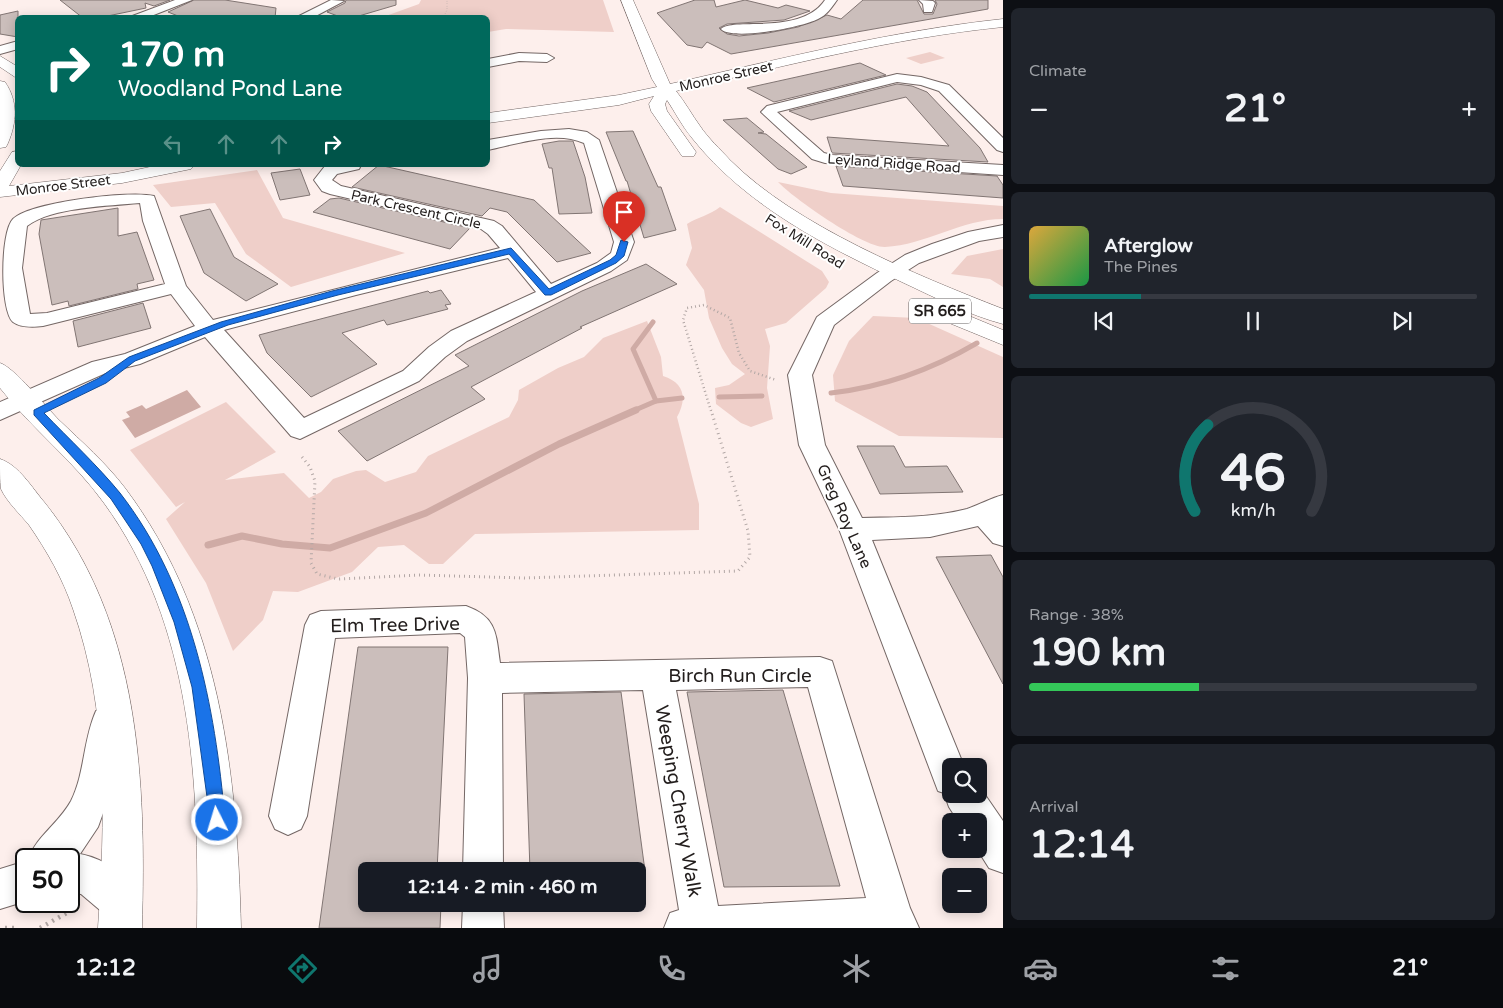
<!DOCTYPE html>
<meta charset="utf-8">
<style>
:root{--surface:#171b24;--page:#20242c;--text:#f1f3f6;--muted:#9ea1a6;--line:#363941;--accent:#0f766e}
body{margin:0;font-family:"Varela Round",sans-serif;background:var(--page);color:var(--text);height:100vh;display:flex;flex-direction:column;font-size:19px;white-space:nowrap}
*{box-sizing:border-box;margin:0}
p{font-size:16px;color:var(--muted)}
.icon{flex:none;width:28px;height:28px;fill:none;stroke:currentColor;stroke-width:2;stroke-linecap:round;stroke-linejoin:round}
.map{position:relative;flex:1;overflow:hidden}
.sheet{display:flex;flex-direction:column;gap:8px;padding:8px;background:#0d0f14;width:500px}
.sheet>*{flex:none}
.banner{position:absolute;left:15px;top:15px;width:475px;height:152px;border-radius:8px;box-shadow:0 2px 12px #0003;background:#00695c;color:#fff;overflow:hidden}
.tools{position:absolute;left:942px;top:758px;display:grid;gap:10px}
.tools a{display:grid;place-items:center;width:45px;height:45px;border-radius:8px;background:var(--surface);box-shadow:0 2px 12px #0003;font-size:25px}
.speed{position:absolute;left:15px;top:848px;display:flex;gap:10px;font-size:25px;font-weight:700;text-align:center}
.speed>*{display:grid;place-content:center;width:65px;height:65px;border-radius:50%;background:var(--surface);box-shadow:0 2px 12px #0003;line-height:1}
.speed .limit{border:2px solid #111;border-radius:8px;background:#fff;color:#111}
.pin{position:absolute;display:grid;place-items:center;width:42px;height:42px;color:#fff;margin:-51px -21px;border-radius:50% 50% 50% 0;rotate:-45deg;box-shadow:0 0 5px #0007}
.pin .icon{rotate:45deg}
.me{position:absolute;width:55px;margin:-28px;rotate:355deg;stroke-linejoin:round;filter:drop-shadow(0 0 4px #0008)}
.turn{display:flex;align-items:center;gap:18px;height:105px;padding:0 20px;font-size:22px}
.turn .icon{width:65px;height:65px;stroke-width:2.5}
.turn b{display:block;font-size:35px;line-height:42px}
.lanes{display:flex;align-items:center;height:48px;padding:0 20px;background:#0003;justify-content:center;gap:25px;direction:ltr}
.lanes .off{opacity:.35}
.big{font-size:38px;font-weight:700;line-height:1.1}
.sheet .widget{flex:1;display:flex;flex-direction:column;justify-content:center;gap:8px;min-width:0;padding:0 18px;border-radius:8px;background:var(--page)}
.sheet .dial{align-items:center;gap:0}
.dial svg{height:130px;overflow:visible;fill:none;stroke:var(--line);stroke-width:7;stroke-linecap:round;text-anchor:middle}
.dial text{fill:var(--text);stroke:none}
.song{display:flex;align-items:center;gap:15px}
.cover{width:60px;height:60px;border-radius:8px;background:linear-gradient(135deg,hsl(40 70% 55%),hsl(140 70% 35%))}
.played{height:5px;border-radius:2px;background:linear-gradient(90deg,var(--accent) 25%,var(--line) 25%)}
.keys{display:flex;justify-content:space-around;direction:ltr}
.heat{display:flex;justify-content:space-between;align-items:center;font-size:28px;direction:ltr}
.charge{height:8px;border-radius:4px;background:linear-gradient(90deg,#34c759 38%,var(--line) 0)}
.trip{position:absolute;left:358px;top:862px;width:288px;height:50px;border-radius:8px;background:var(--surface);box-shadow:0 2px 12px #0003;font-weight:700;line-height:50px;text-align:center}
.dock{display:flex;height:80px;justify-content:space-around;align-items:center;background:#090b0e;color:var(--muted)}
.dock .icon{width:35px;height:35px}
.dock .on{color:var(--accent)}
.dock b{font-size:22px;color:var(--text)}
main{display:flex;flex:1;min-height:0}
.map>svg:first-child{display:block}
.green{fill:#efcfc9}
.water{fill:#cfaba5}
.lines{fill:none;stroke-linecap:round;stroke-linejoin:round}
.stream-far1{stroke:#cfaba5;stroke-width:5}
.stream{stroke:#cfaba5;stroke-width:7}
.building{fill:#cbbebb;stroke:#817573}
.minor-casing{stroke:#746765;stroke-width:2}
.major-casing{stroke:#746765;stroke-width:1}
.path-far3{stroke:#b2a7a5;stroke-width:1;stroke-dasharray:0.5 2;stroke-linecap:butt}
.path-far2{stroke:#b2a7a5;stroke-width:2.5;stroke-dasharray:1 3;stroke-linecap:butt}
.path-far1{stroke:#b2a7a5;stroke-width:3;stroke-dasharray:1 4;stroke-linecap:butt}
.path{stroke:#b2a7a5;stroke-width:4.5;stroke-dasharray:2 5;stroke-linecap:butt}
.minor{fill:#fff;fill-rule:evenodd}
.major{fill:#fff;fill-rule:evenodd}
.route{fill:#1a73e8;stroke:#114b97}
.labels{text-anchor:middle;stroke-width:4;stroke-linejoin:round;paint-order:stroke}
.far-street-label{font-size:14px;fill:#221d1c;stroke:#fff}
.shield{fill:#fff;stroke:#646160;stroke-width:1}
.shield-label{font-size:15px;font-weight:bold;fill:#221d1c}
.street-label{font-size:16px;fill:#221d1c;stroke:#fff}
.near-street-label{font-size:19px;fill:#221d1c;stroke:#fff}
</style>
<main>
<div class="map">
<svg width="1003" height="928" viewBox="0 0 1003 928">
<rect width="100%" height="100%" fill="#fdefec"/>
<g class="green">
<polygon points="421,0 603,0 614,32 506,29 488,32 488,18 383,17 419,4"/>
<polygon points="930,52 945,58 921,64 906,58"/>
<polygon points="257,170 283,218 405,253 291,287 246,254 215,203 171,207 153,185"/>
<path d="M778,182L831,193L1003,206V219C962,219 926,245 885,247C864,248 793,198 778,182Z"/>
<path d="M720,207L822,271L829,282L826,288L786,323L765,329L770,346L767,388L773,419L751,427L741,423L716,404L715,388L729,385L745,374L732,364L722,348L709,318L704,290L686,265L692,248L687,224C698,217 710,215 720,207Z"/>
<polygon points="1003,249 1003,287 990,279 951,274 967,256"/>
<polygon points="873,316 916,318 1003,357 1003,438 899,436 835,401 833,375 849,341"/>
<path d="M647,321L661,357L663,376C685,383 687,399 677,417L699,504V530L475,534L443,564H429L404,545L378,547L352,572L298,592L273,591L263,620L233,651L206,583L166,519L185,502L176,507L130,450L226,402L276,452L225,480L284,473L309,498L321,492L333,479L356,471L366,470L385,482L416,472L428,456L509,417L518,400L519,390L558,368L584,357L603,338Z"/>
</g>
<polygon class="water" points="187,390 201,407 135,438 122,420 130,417 126,412 142,405 146,409"/>
<g class="lines">
<g class="stream-far1">
<path d="M831,393C884,387 931,370 977,343"/>
<polyline points="719,397 762,396"/>
<polyline points="656,401 682,398"/>
<polyline points="633,411 656,401 633,349 653,322"/>
</g>
<polyline class="stream" points="208,545 242,536 282,544 330,548 426,513 559,444 636,410"/>
</g>
<g class="building">
<polygon points="60,0 170,0 154,6 145,3 146,8 98,18 83,18"/>
<polygon points="194,0 225,0 276,8 275,18 183,18 168,12"/>
<polygon points="346,0 396,0 396,5 352,18 343,18 327,12 345,3"/>
<polygon points="695,0 714,0 716,7 745,0 778,8 786,5 810,11 784,20 727,24 719,28 727,34 739,36 768,33 798,27 827,15 841,19 863,0 917,0 924,14 933,14 937,4 935,0 988,0 988,9 731,54 707,42 702,48 687,45 657,13"/>
<polygon points="18,11 18,37 0,34 0,15"/>
<polygon points="860,63 886,75 774,102 747,88"/>
<polygon points="897,84 912,86 927,92 980,148 988,162 832,153 827,137 949,146 906,97 811,120 789,111"/>
<polygon points="747,118 764,132 758,133 766,134 807,167 791,174 778,169 723,120"/>
<polygon points="633,131 658,187 661,187 676,230 644,238 627,181 626,181 606,132"/>
<polygon points="559,141 573,141 585,177 592,213 559,214 552,168 549,168 542,144"/>
<polygon points="379,165 534,200 591,253 557,262 507,212 490,208 482,216 352,187"/>
<polygon points="836,166 997,176 1003,185 1003,198 843,186"/>
<polygon points="300,169 310,195 280,200 271,173"/>
<polygon points="339,198 470,228 450,249 313,212 330,199"/>
<polygon points="118,208 118,236 137,232 154,280 137,284 138,289 69,306 68,301 52,305 39,234 41,220"/>
<polygon points="210,209 234,257 278,284 246,301 204,273 180,216"/>
<polygon points="646,264 677,284 580,327 582,328 471,387 485,399 367,461 338,431 469,366 455,355 582,291"/>
<polygon points="441,290 451,304 445,305 448,309 387,325 384,320 342,333 377,364 311,397 267,353 259,335 428,291 430,293"/>
<polygon points="143,303 151,328 78,347 73,321"/>
<polygon points="857,446 894,446 905,467 947,466 963,492 880,494"/>
<polygon points="991,555 1003,577 1003,684 936,557"/>
<polygon points="358,647 448,647 437,871 366,871 366,904 441,904 440,928 319,928"/>
<polygon points="783,690 840,886 724,887 687,692"/>
<polygon points="621,692 645,871 530,871 524,694"/>
</g>
<g class="lines">
<defs>
<g id="minor">
<polygon points="175,0 192,0 146,18 127,18"/>
<polygon points="331,0 344,1 312,18 295,18"/>
<path d="M825,0H837C831,8 827,15 818,19C803,27 732,41 721,29C732,17 801,36 825,0Z"/>
<polygon points="919,0 933,1 935,3 932,12 924,12 923,4"/>
<polygon points="18,41 18,49 0,54 0,46"/>
<polygon points="519,53 547,54 554,58 547,62 519,61 488,67 488,59"/>
<polygon points="897,74 921,77 949,85 1003,138 1003,152 997,150 939,91 921,85 897,82 777,112 824,153 832,155 1003,165 1003,175 825,163 812,159 761,112 767,106"/>
<path d="M569,129L587,132L599,140L634,242L627,260L611,271L467,341L445,357L419,381L300,439L291,436L205,337L140,364L108,372L0,420V402L92,362L125,354L195,326L171,294L43,326C34,327 21,328 13,322C0,311 0,232 13,219C30,202 131,190 154,196L186,286L213,320L500,248L488,234L481,229L330,194L322,191L314,180L325,166L361,165L359,169L337,174L332,180L341,186L494,221L502,226L551,284L597,263L611,253L614,242L584,143C556,130 517,144 488,150V140L541,131ZM140,203L143,221L165,284L47,313L30,314L22,268L27,226C52,207 109,206 140,203ZM508,258L536,292L451,331L429,347L403,371L304,418L224,330L356,295Z"/>
<path d="M1003,225V237L979,241L919,263L891,281L834,325L812,375L825,445L862,518C897,517 932,518 967,509C979,505 991,498 1003,495V546L993,543L978,526L930,537L872,540L964,766H951V794H979V786L1003,821V873L989,868L977,849H979V821H958L949,807L944,793L938,791L839,529L799,445L788,375L817,317L877,273L905,255L932,244L968,232Z"/>
<path d="M466,606C497,617 496,634 500,663L820,657L832,661L910,908L919,928H664L670,913L679,910L643,690L502,693L503,871H463L468,678L465,637L460,633L335,638L307,816L301,829L288,835L275,829L269,816L305,625L310,615L321,611ZM808,687L866,898L718,906L676,690Z"/>
<path d="M108,707L120,711L125,723L115,780L98,827L80,854C106,859 131,877 141,902L135,916L121,922L107,916L81,894L69,893V859H28C37,836 59,823 71,801C85,773 83,740 96,711Z"/>
<polygon points="26,861 26,901 0,909 0,869"/>
<polygon points="463,904 503,904 504,928 462,928"/>
</g>
<g id="major">
<path d="M621,0H633L670,84C780,59 891,31 1003,19V27C893,38 784,66 676,91C685,102 692,115 700,126C708,138 720,149 730,160C796,226 916,275 1003,309V324C969,315 936,298 904,283C827,247 746,206 692,138C682,126 675,112 667,100L665,104L667,111L696,152L694,156H682L651,111L649,104L654,96L619,105L488,123V113L619,95L657,87L652,79Z"/>
<polygon points="0,56 18,67 18,79 0,67"/>
<path d="M0,81L5,82C18,101 17,122 8,143L6,147L0,148Z"/>
<polygon points="18,151 18,165 21,165 9,186 122,173 159,165 194,165 191,169 122,183 0,197 0,171 12,152"/>
<polygon points="950,308 1003,330 1003,345 942,320 939,315 942,310"/>
<path d="M0,363C14,367 46,407 59,420C82,442 106,463 125,488C221,616 237,774 241,928H197C199,783 193,625 104,503C74,461 32,429 0,388Z"/>
<path d="M0,459C19,465 32,488 45,503C141,624 146,781 142,928H98C105,822 109,711 73,609C63,579 47,551 29,525C20,514 7,502 1,489C0,482 0,467 0,459Z"/>
</g>
</defs>
<use href="#minor" class="minor-casing"/>
<use href="#major" class="major-casing"/>
<polyline class="path-far3" points="443,18 447,10 447,0"/>
<polyline class="path-far2" points="711,411 683,320 687,308 704,305 730,318 739,353 750,371 776,380"/>
<polyline class="path-far1" points="302,457 310,467 315,481 311,563 317,574 338,579 419,575 524,578 738,571 750,557 748,531 711,410"/>
<g class="path">
<polyline points="5,928 15,928"/>
<polyline points="40,928 72,910"/>
</g>
<use href="#minor" class="minor"/>
<use href="#major" class="major"/>
</g>
<path class="route" d="M621,240L628,242L624,256L616,263L551,295H545L509,254L338,295L228,325L135,361L106,383L44,413C69,439 97,465 120,493C192,586 215,705 225,820L223,826L217,828L211,826L192,687L174,622L152,566L141,544L111,499L34,415V410L99,378L129,357L221,322L332,291L511,248L549,289L610,260L616,255Z"/>
<g class="labels">
<g class="far-street-label">
<text transform="translate(726 76) rotate(-13)" y="5">Monroe Street</text>
<text transform="translate(894 163) rotate(4)" y="5">Leyland Ridge Road</text>
<text transform="translate(63 185) rotate(-7)" y="5">Monroe Street</text>
<text transform="translate(416 209) rotate(13)" y="5">Park Crescent Circle</text>
<text transform="translate(805 241) rotate(32)" y="5">Fox Mill Road</text>
</g>
<rect class="shield" x="909" y="298.5" width="62" height="25" rx="4"/>
<g class="shield-label">
<text x="940" y="316">SR 665</text>
</g>
<g class="street-label">
<text transform="translate(845 516) rotate(66)" y="6">Greg Roy Lane</text>
</g>
<g class="near-street-label">
<text transform="translate(395 624) rotate(-1)" y="7">Elm Tree Drive</text>
<text x="740" y="682">Birch Run Circle</text>
<text transform="translate(679 801) rotate(80)" y="7">Weeping Cherry Walk</text>
</g>
</g>
</svg>
<div class="tools">
<a><svg class="icon" aria-label="search" viewBox="0 0 24 24"><circle cx="10" cy="10" r="6"/><path d="M15 15l6 6"/></svg></a>
<a>+</a>
<a>−</a>
</div>
<div class="speed"><div class="limit">50</div></div>
<div class="pin" style="left:624px;top:242px;background:#d93025"><svg class="icon" aria-label="arrive" viewBox="0 0 24 24"><path d="M6 21V4h12l-3 4 3 4H6"/></svg></div>
<svg class="me" style="left:217px;top:820px" viewBox="-20 -20 40 40"><circle r="17" fill="#1a73e8" stroke="#fff" stroke-width="3"/><path d="M0-11L8 9 0 5-8 9z" fill="#fff"/></svg>
<div class="trip">12:14 · 2 min · 460 m</div>
<div class="banner">
<div class="turn"><svg class="icon" aria-label="right" viewBox="0 0 24 24"><path d="M7 20v-9h11M14 6l5 5-5 5"/></svg><div><b>170 m</b>Woodland Pond Lane</div></div>
<div class="lanes"><svg class="icon off" aria-label="left" viewBox="0 0 24 24"><path d="M17 20v-9H6M10 6l-5 5 5 5"/></svg><svg class="icon off" aria-label="ahead" viewBox="0 0 24 24"><path d="M12 20V5M6 11l6-6 6 6"/></svg><svg class="icon off" aria-label="ahead" viewBox="0 0 24 24"><path d="M12 20V5M6 11l6-6 6 6"/></svg><svg class="icon" aria-label="right" viewBox="0 0 24 24"><path d="M7 20v-9h11M14 6l5 5-5 5"/></svg></div>
</div>
</div>
<section class="sheet">
<div class="widget"><p>Climate</p>
<div class="heat"><a>−</a><b class="big">21°</b><a>+</a></div>
</div>
<div class="widget">
<div class="song"><i class="cover"></i><div><b>Afterglow</b><p>The Pines</p></div></div>
<div class="played"></div>
<div class="keys"><svg class="icon" aria-label="previous" viewBox="0 0 24 24"><path d="M18 5L8 12l10 7zM5 5v14"/></svg><svg class="icon" aria-label="pause" viewBox="0 0 24 24"><path d="M8 5v14M16 5v14"/></svg><svg class="icon" aria-label="next" viewBox="0 0 24 24"><path d="M6 5l10 7-10 7zM19 5v14"/></svg></div>
</div>
<div class="widget dial"><svg viewBox="0 0 100 80">
<path d="M14 69A42 42 0 1 1 86 69"/>
<path d="M14 69A42 42 0 0 1 22 16" stroke="#0f766e"/>
<text x="50" y="56" font-size="32" font-weight="700">46</text>
<text x="50" y="72" font-size="11">km/h</text>
</svg></div>
<div class="widget"><p>Range · 38%</p><b class="big">190 km</b><div class="charge"></div></div>
<div class="widget"><p>Arrival</p><b class="big">12:14</b></div>
</section>
</main>
<nav class="dock">
<b>12:12</b>
<svg class="icon on" aria-label="directions" viewBox="0 0 24 24"><path d="M12 3l9 9-9 9-9-9zM9 14v-3h6M13 9l2 2-2 2"/></svg>
<svg class="icon" aria-label="music" viewBox="0 0 24 24"><path d="M9 18V5l10-2v13"/><circle cx="6" cy="18" r="3"/><circle cx="16" cy="16" r="3"/></svg>
<svg class="icon" aria-label="phone" viewBox="0 0 24 24"><path d="M5 4h4l2 5-3 2q2 4 5 5l2-3 5 2v4C11 20 4 13 5 4z"/></svg>
<svg class="icon" aria-label="climate" viewBox="0 0 24 24"><path d="M12 3v18M4 7l16 10M4 17L20 7"/></svg>
<svg class="icon" aria-label="car" viewBox="0 0 24 24"><path d="M5 17H2v-5l4-1 3-4h7l3 4 3 1v5h-3M9 17h6M6 11h13"/><circle cx="7" cy="17" r="2"/><circle cx="17" cy="17" r="2"/></svg>
<svg class="icon" aria-label="filters" viewBox="0 0 24 24"><path d="M4 7h16M4 17h16"/><circle cx="9" cy="7" r="2"/><circle cx="15" cy="17" r="2"/></svg>
<b>21°</b>
</nav>
